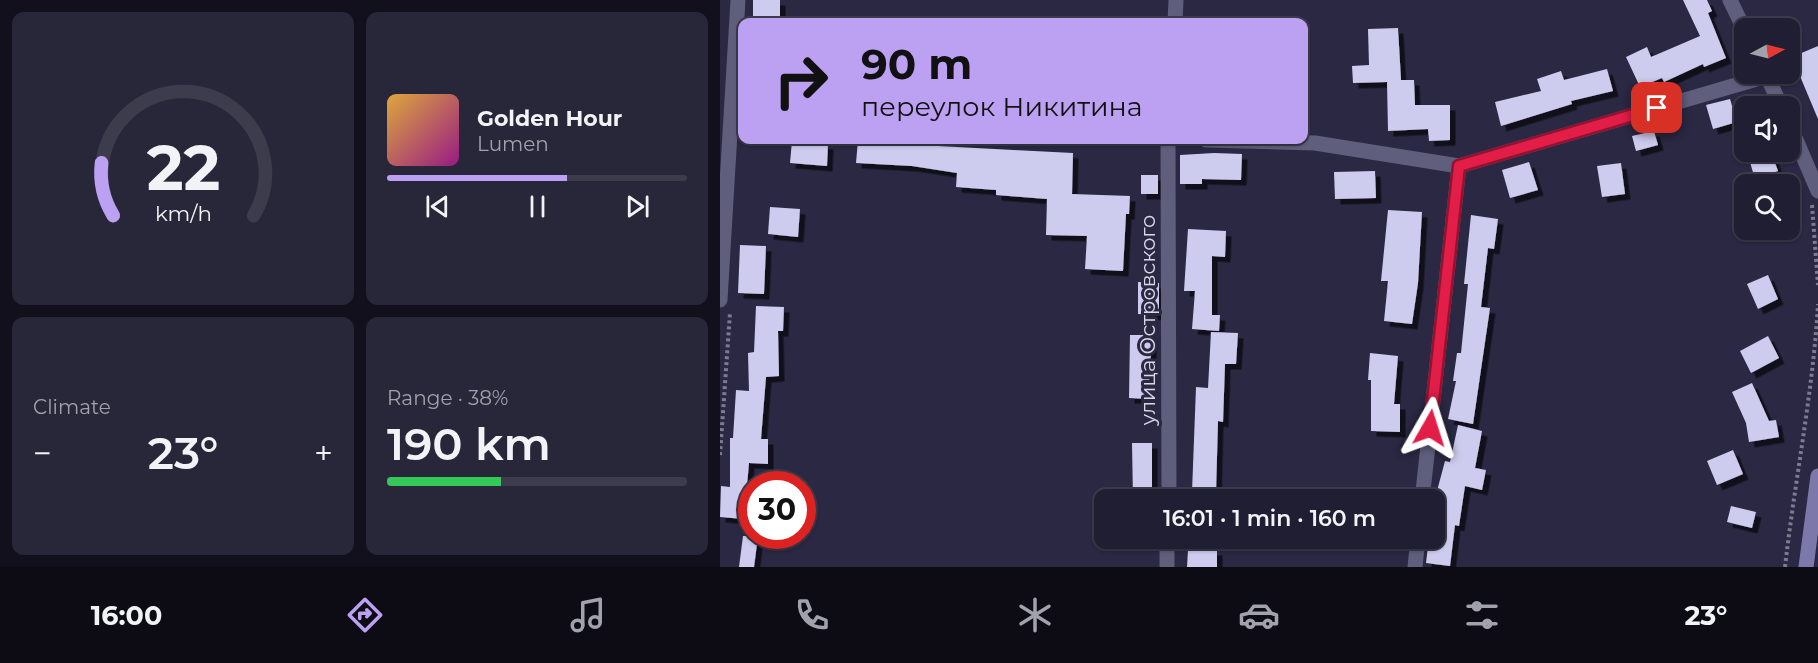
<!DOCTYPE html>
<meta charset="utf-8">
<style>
:root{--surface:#201e32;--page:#28273a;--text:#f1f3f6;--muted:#a2a2ac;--line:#3d3c4d;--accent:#bca0f2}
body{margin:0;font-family:Montserrat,sans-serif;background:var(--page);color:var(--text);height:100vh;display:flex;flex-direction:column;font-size:22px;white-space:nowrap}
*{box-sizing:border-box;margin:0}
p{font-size:20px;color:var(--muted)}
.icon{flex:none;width:33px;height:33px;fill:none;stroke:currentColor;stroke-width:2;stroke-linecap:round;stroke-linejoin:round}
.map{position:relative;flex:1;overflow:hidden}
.panel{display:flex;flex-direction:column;gap:12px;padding:12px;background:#12101c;width:720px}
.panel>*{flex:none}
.top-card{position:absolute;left:18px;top:18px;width:570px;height:126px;border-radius:12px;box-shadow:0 2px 4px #0004,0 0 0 2px var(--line);background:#bca0f2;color:#111;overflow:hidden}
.needle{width:39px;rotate:83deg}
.fabs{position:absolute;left:1014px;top:18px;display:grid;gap:12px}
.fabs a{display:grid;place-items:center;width:66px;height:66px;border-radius:12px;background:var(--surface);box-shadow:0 2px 4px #0004,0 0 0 2px var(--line);font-size:30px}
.speed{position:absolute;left:18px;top:471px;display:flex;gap:12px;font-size:30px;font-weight:700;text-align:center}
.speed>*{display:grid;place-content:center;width:78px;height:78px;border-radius:50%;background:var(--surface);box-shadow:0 2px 4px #0004,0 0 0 2px var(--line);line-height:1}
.speed .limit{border:9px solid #d22;background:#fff;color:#111}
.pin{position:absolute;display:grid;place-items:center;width:51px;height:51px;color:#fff;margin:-26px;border-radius:12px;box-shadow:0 3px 9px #0006}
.me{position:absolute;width:66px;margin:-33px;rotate:6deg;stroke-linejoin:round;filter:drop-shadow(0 0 4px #0008)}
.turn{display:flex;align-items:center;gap:21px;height:126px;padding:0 24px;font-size:27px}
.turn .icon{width:78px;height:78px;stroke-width:2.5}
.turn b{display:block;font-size:42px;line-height:51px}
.big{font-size:45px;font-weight:600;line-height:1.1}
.panel .tile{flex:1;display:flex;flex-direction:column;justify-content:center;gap:9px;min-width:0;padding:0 21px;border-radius:12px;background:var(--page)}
.panel .dial{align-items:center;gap:0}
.dial svg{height:156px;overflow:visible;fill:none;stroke:var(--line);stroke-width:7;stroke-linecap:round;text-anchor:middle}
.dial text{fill:var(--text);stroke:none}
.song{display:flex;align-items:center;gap:18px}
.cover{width:72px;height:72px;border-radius:9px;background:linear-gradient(135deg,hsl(40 70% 55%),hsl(310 70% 35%))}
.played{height:6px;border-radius:3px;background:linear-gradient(90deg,var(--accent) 60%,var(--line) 60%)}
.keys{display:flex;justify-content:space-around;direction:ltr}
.heat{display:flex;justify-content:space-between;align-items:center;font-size:33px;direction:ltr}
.charge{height:9px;border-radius:4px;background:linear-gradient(90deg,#34c759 38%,var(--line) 0)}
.panel .tiles{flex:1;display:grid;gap:12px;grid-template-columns:repeat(2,1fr)}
.trip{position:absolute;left:374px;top:489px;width:351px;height:60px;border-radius:12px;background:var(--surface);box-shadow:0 2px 4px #0004,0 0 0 2px var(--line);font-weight:600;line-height:60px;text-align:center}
.menu{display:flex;height:96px;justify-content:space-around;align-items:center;background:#0d0c14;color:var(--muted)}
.menu .icon{width:42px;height:42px}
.menu .current{color:var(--accent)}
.menu b{font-size:27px;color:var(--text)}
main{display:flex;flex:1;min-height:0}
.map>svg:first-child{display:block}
.building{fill:#cdccee;filter:url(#shadow)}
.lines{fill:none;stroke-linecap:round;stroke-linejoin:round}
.path{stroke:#7d7b91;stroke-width:4;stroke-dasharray:3 3;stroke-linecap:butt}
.minor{stroke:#5f5e7c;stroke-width:15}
.tertiary{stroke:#5f5e7c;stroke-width:15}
.secondary{stroke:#7c79aa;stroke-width:15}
.route-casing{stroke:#92132f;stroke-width:15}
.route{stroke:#e11d48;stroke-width:10}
.labels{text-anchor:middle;stroke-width:6;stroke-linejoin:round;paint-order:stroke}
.street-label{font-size:21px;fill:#d9d8e9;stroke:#2a2842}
</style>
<main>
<section class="panel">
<div class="tiles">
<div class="tile dial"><svg viewBox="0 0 100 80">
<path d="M14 69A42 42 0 1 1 86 69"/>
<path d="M14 69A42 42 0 0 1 8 42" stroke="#bca0f2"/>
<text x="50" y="56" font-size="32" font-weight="700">22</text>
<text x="50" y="72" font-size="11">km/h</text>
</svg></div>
<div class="tile">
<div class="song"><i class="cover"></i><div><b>Golden Hour</b><p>Lumen</p></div></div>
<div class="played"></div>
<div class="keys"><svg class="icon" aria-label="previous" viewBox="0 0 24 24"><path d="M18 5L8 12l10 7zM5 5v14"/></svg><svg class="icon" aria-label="pause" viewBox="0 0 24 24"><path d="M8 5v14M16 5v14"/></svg><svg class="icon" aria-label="next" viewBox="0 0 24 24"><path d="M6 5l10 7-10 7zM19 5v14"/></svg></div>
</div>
<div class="tile"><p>Climate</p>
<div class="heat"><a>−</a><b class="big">23°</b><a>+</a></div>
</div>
<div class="tile"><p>Range · 38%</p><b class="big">190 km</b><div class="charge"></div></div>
</div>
</section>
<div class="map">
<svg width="1098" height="567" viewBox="0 0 1098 567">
<defs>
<filter id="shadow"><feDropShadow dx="5.5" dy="5.5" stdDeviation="0" flood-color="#0009"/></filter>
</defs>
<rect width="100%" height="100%" fill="#2a2842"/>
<g class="building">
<rect x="33" y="0" width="27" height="17"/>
<polygon points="963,0 987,0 992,11 988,13 1006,58 984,67 983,64 944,82 942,78 920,87 906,57 927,47 931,57 980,36"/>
<polygon points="678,28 681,80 694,80 695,105 730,105 730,140 709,141 708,129 668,131 667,82 633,83 632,66 649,65 648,29"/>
<polygon points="1098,46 1098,119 1072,57"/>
<polygon points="887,69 893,91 851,101 852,104 781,126 775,102 821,91 817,79 841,71 844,80"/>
<polygon points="1010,99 1017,122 993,129 986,105"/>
<polygon points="934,131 938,145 916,151 912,136"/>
<polygon points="138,140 190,140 218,143 218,146 353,153 352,194 410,196 409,214 406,214 403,271 365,269 367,236 326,235 327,199 276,195 276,190 236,187 237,173 192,166 136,163"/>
<polygon points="72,141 108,144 107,166 70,163"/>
<polygon points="1027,152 1051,152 1058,171 1035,179"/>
<polygon points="494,153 522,154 521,180 482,179 482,184 460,184 460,155"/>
<polygon points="809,162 818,190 790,198 782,170"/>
<polygon points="901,163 905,194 882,197 877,166"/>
<polygon points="655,171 656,198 615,199 614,172"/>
<rect x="421" y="175" width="17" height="19"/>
<polygon points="50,207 80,209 78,237 48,234"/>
<polygon points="668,210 702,212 698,283 692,324 664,321 668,281 661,281"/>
<polygon points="751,215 778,219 774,249 768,248 761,307 770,308 753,424 728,419 736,381 733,381 737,353 741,353 748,284 744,284"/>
<polygon points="468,229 506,231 505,257 492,256 492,315 500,315 499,331 472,329 475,291 464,291"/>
<polygon points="20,245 46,246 44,294 18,293"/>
<polygon points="1048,275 1058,299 1038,309 1027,284"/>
<polygon points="418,282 439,283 439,315 418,314"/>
<polygon points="36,306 64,307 63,331 58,331 59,376 46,377 41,439 48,439 48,464 29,463 24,519 0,517 1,486 10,487 10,438 13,438 16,390 29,391 28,353 34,352"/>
<polygon points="491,332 518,333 516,364 505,364 503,422 498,421 496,492 472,492 476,387 488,388"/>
<polygon points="410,335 432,335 428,399 409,398"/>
<polygon points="1048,336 1059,358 1031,373 1020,351"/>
<polygon points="650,353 678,356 674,404 680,404 680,432 651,431 651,380 648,380"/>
<polygon points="1032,383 1049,421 1056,420 1059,437 1029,442 1026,423 1012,392"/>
<polygon points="738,425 762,431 755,468 766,470 762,490 745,486 739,526 735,525 730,566 706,563 709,538 714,538 717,491 725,461 730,462"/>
<polygon points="412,443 432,443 432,500 413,500"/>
<polygon points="1013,450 1023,474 997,485 987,461"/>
<polygon points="1011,506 1036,512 1032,528 1007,522"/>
<polygon points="23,536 38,536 34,567 19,567"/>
<polygon points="468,550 497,550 497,567 467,567"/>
</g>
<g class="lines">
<g class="path">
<polyline points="1092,205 1098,285"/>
<polyline points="0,455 10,313"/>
<path d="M1065,567C1075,479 1093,392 1098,304"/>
</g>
<g class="minor">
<polyline points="1010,0 1024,29"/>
<polyline points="455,22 456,0"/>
<polyline points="1046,74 1061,106"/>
<polyline points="1070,126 1098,191"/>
<polyline points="448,140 449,500"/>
<polyline points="486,140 595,143 739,166 1047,76"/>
<polyline points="702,500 739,166"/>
<polyline points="447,567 447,538"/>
<polyline points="695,567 698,538"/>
</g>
<polyline class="tertiary" points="0,300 18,0"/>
<polyline class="secondary" points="1086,567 1098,476"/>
</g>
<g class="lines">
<defs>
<polyline id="route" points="710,428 739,166 937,108"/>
</defs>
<use href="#route" class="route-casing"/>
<use href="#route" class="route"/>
</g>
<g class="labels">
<g class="street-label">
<text transform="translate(428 320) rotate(-90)" y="7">улица Островского</text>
</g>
</g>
</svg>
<div class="fabs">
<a><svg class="needle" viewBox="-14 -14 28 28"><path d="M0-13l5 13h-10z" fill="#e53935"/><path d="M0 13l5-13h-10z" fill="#a2a2ac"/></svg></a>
<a><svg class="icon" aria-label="sound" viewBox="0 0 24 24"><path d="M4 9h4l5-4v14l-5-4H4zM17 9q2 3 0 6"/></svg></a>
<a><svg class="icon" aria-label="search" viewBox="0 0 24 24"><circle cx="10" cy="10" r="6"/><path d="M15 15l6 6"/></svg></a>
</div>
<div class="speed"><div class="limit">30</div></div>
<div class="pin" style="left:937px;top:108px;background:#d93025"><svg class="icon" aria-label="arrive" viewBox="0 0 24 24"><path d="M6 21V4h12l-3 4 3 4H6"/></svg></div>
<svg class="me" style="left:710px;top:428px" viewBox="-20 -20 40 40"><path d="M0-17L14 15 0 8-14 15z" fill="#e11d48" stroke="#fff" stroke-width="4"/></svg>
<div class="trip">16:01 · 1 min · 160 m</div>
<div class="top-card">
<div class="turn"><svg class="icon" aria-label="right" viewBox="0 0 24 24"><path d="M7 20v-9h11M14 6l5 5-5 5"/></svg><div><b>90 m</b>переулок Никитина</div></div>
</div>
</div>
</main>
<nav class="menu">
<b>16:00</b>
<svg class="icon current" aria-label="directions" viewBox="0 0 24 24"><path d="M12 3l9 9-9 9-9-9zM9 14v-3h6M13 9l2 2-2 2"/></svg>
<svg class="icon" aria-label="music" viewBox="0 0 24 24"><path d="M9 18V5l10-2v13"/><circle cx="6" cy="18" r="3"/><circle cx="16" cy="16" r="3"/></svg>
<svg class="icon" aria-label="phone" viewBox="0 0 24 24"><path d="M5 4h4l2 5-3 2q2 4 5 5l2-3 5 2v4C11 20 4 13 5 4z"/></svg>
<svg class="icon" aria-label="climate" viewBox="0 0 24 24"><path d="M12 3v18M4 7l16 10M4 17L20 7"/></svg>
<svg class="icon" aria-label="car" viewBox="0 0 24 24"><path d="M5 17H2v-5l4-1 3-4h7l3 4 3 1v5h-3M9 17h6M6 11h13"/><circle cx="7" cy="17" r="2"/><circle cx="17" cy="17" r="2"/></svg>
<svg class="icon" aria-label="filters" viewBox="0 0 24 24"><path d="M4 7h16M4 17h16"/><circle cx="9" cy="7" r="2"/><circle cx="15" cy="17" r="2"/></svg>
<b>23°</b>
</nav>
